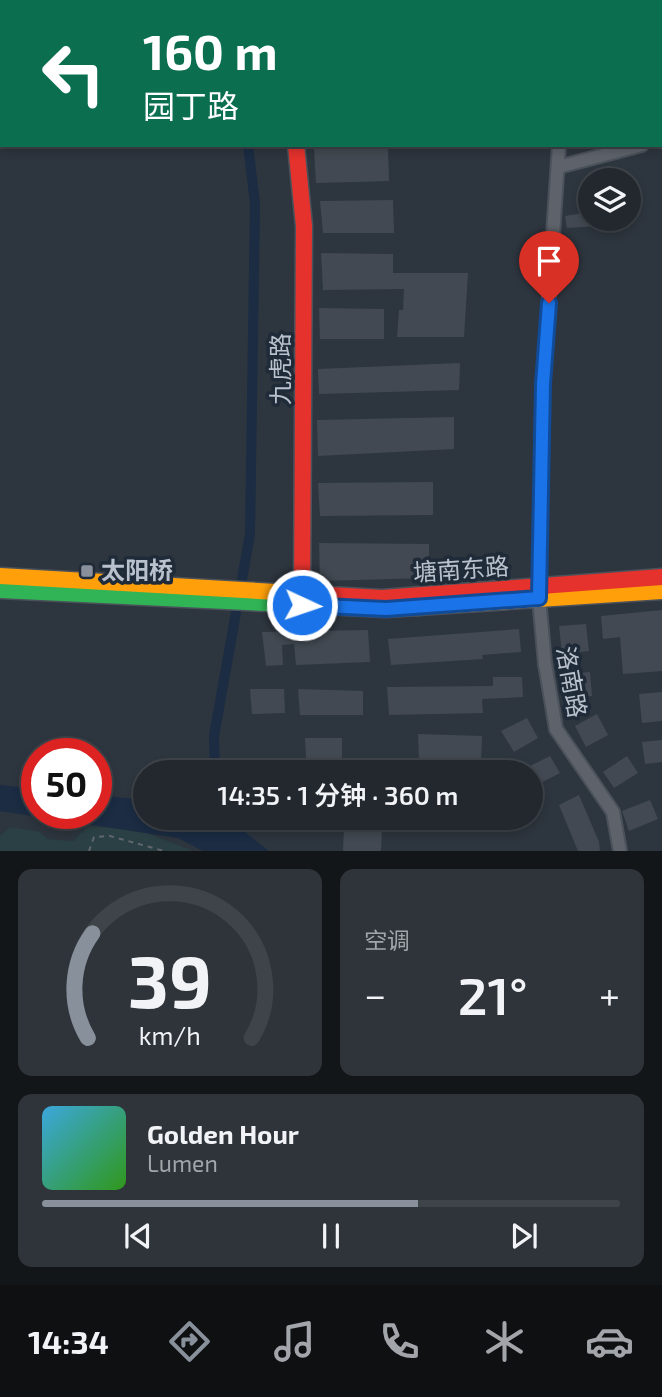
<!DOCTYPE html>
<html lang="zh">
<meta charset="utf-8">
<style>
:root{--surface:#22282e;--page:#2e343a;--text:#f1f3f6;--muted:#a2a6aa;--line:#3f444a;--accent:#88909b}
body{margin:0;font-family:"Exo 2","Noto Sans SC",sans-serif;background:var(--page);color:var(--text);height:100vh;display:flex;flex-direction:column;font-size:26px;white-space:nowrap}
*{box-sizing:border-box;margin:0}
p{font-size:23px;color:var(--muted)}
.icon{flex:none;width:38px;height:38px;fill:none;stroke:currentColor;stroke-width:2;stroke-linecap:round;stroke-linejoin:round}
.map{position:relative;height:851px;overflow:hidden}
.drawer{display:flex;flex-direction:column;gap:18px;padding:18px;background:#131619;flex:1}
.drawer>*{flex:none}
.top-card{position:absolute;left:0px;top:0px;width:663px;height:147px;box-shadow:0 4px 10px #0003,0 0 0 2px var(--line);background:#0b6e4f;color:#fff;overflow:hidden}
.fabs{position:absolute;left:578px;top:168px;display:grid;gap:14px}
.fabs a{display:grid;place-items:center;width:63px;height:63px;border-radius:50%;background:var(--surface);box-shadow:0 4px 10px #0003,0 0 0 2px var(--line);font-size:35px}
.speed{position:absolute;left:21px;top:738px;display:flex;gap:14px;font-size:35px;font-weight:700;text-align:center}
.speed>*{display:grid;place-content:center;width:91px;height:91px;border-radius:50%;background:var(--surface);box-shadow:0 4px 10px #0003,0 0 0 2px var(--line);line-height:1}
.speed .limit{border:10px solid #d22;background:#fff;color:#111}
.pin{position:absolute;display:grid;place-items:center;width:60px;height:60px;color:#fff;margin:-72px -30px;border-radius:50% 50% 50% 0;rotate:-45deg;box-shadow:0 0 7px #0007}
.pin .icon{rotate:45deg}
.me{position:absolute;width:77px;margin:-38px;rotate:93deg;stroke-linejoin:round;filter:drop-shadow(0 0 5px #0008)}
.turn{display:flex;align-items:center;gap:24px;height:147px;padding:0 28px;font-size:32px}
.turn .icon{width:91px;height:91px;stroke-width:2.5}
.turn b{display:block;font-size:49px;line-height:60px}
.big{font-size:52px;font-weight:600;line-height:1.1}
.drawer .tile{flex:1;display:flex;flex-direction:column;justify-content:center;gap:10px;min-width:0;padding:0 24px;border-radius:14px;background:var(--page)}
.drawer .dial{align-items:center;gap:0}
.dial svg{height:182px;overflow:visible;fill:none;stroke:var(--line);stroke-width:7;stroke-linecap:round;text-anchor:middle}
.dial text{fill:var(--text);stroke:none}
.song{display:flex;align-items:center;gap:21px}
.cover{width:84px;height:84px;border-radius:10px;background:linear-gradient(135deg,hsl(200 70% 55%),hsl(110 70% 35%))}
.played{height:7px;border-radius:4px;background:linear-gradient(90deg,var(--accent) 65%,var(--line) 65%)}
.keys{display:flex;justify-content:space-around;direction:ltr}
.heat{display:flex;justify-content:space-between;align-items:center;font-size:38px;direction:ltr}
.drawer .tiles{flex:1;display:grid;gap:18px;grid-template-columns:1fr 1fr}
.tile:last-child{grid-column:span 2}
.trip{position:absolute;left:133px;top:760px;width:410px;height:70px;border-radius:35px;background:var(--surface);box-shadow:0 4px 10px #0003,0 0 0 2px var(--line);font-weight:600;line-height:70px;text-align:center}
.dock{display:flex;height:112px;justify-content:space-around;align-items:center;background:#0e1012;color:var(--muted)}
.dock .icon{width:49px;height:49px}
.dock .on{color:var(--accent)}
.dock b{font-size:32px;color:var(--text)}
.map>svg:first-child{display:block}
.green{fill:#2a4044}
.water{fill:#1b2c43}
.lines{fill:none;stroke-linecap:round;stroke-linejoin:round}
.canal{stroke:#1b2c43;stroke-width:10}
.building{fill:#424952}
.street-casing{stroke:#4b515a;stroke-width:16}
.fast-casing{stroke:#4b515a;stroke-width:19}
.slow-casing{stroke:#4b515a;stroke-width:19}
.jam-casing{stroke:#4b515a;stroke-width:19}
.path{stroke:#60676c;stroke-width:2;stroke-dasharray:5 5;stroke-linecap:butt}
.street{stroke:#5e636b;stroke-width:12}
.fast{stroke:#30b455;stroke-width:16}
.slow{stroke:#ff9f0a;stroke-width:16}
.jam{stroke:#e5322d;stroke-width:16}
.route-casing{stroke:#114b97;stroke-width:18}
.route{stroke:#1a73e8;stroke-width:12}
.poi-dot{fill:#88909b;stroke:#202b39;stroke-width:2.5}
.labels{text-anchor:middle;stroke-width:7;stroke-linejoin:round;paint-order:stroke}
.street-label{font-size:24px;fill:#b9c1cd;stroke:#202b39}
.poi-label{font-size:24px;font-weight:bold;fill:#b9c1cd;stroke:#202b39;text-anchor:start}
</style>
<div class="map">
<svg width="662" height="851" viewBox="0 0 662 851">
<rect width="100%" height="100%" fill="#2d353e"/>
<polygon class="green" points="10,827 40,832 47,839 73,841 87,827 134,828 193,851 0,851 0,836"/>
<polygon class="water" points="0,785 37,789 37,814 96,814 96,795 145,800 145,817 226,817 269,851 203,851 178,838 0,811"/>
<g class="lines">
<g class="canal">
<polyline points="229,0 229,2"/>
<polyline points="215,772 214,736 250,534 255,203 248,145"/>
</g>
</g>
<g class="building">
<polygon points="314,148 388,148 389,181 316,183"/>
<polygon points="393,200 394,233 323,233 320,201"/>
<polygon points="590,212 590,219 597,219 599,226 567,228 565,216"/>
<polygon points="321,253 393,254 393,273 468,273 464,337 397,337 399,310 403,310 404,289 323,290"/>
<polygon points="319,308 384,309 384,339 320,339"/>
<polygon points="460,363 459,390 319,394 318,369"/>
<polygon points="454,417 454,449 318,456 317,420"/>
<polygon points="433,482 433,515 320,516 318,483"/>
<polygon points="319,543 429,544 429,578 320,581"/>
<polygon points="662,610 662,671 623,674 620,637 603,639 601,616"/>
<polygon points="586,624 589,651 562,654 559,626"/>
<polygon points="519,629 521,652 482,655 483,659 391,665 388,639"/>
<polygon points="368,630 370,662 296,665 294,644 282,645 283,665 266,666 262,632"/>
<polygon points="590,672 592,696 566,698 563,674"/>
<polygon points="493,677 522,677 523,697 482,699 483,713 389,715 387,687 493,686"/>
<polygon points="250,689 284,689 285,713 252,714"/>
<polygon points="298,689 363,691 363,715 300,715"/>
<polygon points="662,692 662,721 642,723 639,694"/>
<polygon points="597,714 608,735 586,747 575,726"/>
<polygon points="527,718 538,738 514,752 501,731"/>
<polygon points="418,734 482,736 481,762 419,760"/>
<polygon points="305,738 342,738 342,758 306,758"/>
<polygon points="662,740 662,762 645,764 642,742"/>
<polygon points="550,756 560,773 533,787 530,766"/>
<polygon points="627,756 638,773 614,788 603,772"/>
<polygon points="251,762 285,762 284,772 250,772"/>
<polygon points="579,795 599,842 600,851 578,851 559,805"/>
<polygon points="650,800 658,819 629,831 622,811"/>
<polygon points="306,817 329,817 328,825 306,824"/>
<polygon points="344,826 382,829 381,851 343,851"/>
</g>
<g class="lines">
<defs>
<g id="street">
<polyline points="567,2 567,0"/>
<polyline points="559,145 543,384 539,598 545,664 556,729 613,812 620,851"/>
<polyline points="558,167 642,145"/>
</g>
<polyline id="fast" points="0,590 386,609 418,607"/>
<g id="slow">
<polyline points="272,0 272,2"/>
<polyline points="0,576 293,593"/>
<polyline points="418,607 662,591"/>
</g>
<g id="jam">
<polyline points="296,145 304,226 302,601"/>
<polyline points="293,593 382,598 662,577"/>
</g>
</defs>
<use href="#street" class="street-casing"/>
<use href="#fast" class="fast-casing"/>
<use href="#slow" class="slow-casing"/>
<use href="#jam" class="jam-casing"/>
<polyline class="path" points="89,851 94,837 110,836 164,851"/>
<use href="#street" class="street"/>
<use href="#fast" class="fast"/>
<use href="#slow" class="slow"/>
<use href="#jam" class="jam"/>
</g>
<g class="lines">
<defs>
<polyline id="route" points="302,605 386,609 539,598 543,384 549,303"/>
</defs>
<use href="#route" class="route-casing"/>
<use href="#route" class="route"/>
</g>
<rect class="poi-dot" x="80" y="564" width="14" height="14" rx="3.5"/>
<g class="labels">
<g class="street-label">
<text transform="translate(281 369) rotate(-90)" y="8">九虎路</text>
<text transform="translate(461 570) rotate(-4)" y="8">塘南东路</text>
<text transform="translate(571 682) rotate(80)" y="8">洛南路</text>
</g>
<g class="poi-label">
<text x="101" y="579">太阳桥</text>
</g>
</g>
</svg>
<div class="fabs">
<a><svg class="icon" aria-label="layers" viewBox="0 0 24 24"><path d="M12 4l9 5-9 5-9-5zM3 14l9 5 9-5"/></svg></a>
</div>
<div class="speed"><div class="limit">50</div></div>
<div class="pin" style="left:549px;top:303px;background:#d93025"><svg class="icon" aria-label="arrive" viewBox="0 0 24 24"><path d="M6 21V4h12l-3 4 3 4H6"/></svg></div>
<svg class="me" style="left:302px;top:605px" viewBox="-20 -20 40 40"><circle r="17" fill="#1a73e8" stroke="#fff" stroke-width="3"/><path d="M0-11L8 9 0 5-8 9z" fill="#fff"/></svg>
<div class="trip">14:35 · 1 分钟 · 360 m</div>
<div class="top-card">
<div class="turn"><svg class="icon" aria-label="left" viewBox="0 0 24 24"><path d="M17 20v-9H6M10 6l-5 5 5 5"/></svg><div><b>160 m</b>园丁路</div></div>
</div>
</div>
<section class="drawer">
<div class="tiles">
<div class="tile dial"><svg viewBox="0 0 100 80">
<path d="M14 69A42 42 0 1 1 86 69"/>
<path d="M14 69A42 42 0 0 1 16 23" stroke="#88909b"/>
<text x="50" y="56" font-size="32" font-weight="700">39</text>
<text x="50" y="72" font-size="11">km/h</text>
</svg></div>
<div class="tile"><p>空调</p>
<div class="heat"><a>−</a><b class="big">21°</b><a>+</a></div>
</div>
<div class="tile">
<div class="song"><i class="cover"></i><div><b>Golden Hour</b><p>Lumen</p></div></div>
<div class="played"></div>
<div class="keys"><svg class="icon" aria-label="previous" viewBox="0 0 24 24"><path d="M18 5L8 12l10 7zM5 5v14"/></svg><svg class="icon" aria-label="pause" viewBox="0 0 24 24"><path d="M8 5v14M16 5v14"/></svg><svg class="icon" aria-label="next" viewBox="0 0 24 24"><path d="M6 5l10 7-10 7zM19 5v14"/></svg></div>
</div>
</div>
</section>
<nav class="dock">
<b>14:34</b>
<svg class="icon on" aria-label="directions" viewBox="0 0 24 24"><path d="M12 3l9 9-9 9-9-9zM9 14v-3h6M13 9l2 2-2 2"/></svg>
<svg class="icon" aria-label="music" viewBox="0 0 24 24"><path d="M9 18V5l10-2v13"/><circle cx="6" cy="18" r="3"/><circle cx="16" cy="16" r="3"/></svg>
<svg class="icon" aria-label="phone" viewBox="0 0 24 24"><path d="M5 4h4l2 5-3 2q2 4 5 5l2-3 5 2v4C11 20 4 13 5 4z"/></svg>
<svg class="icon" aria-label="climate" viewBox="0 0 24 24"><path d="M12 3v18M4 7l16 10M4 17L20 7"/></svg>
<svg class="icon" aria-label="car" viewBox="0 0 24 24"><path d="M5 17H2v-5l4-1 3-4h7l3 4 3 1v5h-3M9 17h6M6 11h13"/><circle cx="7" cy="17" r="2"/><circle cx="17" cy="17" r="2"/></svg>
</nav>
